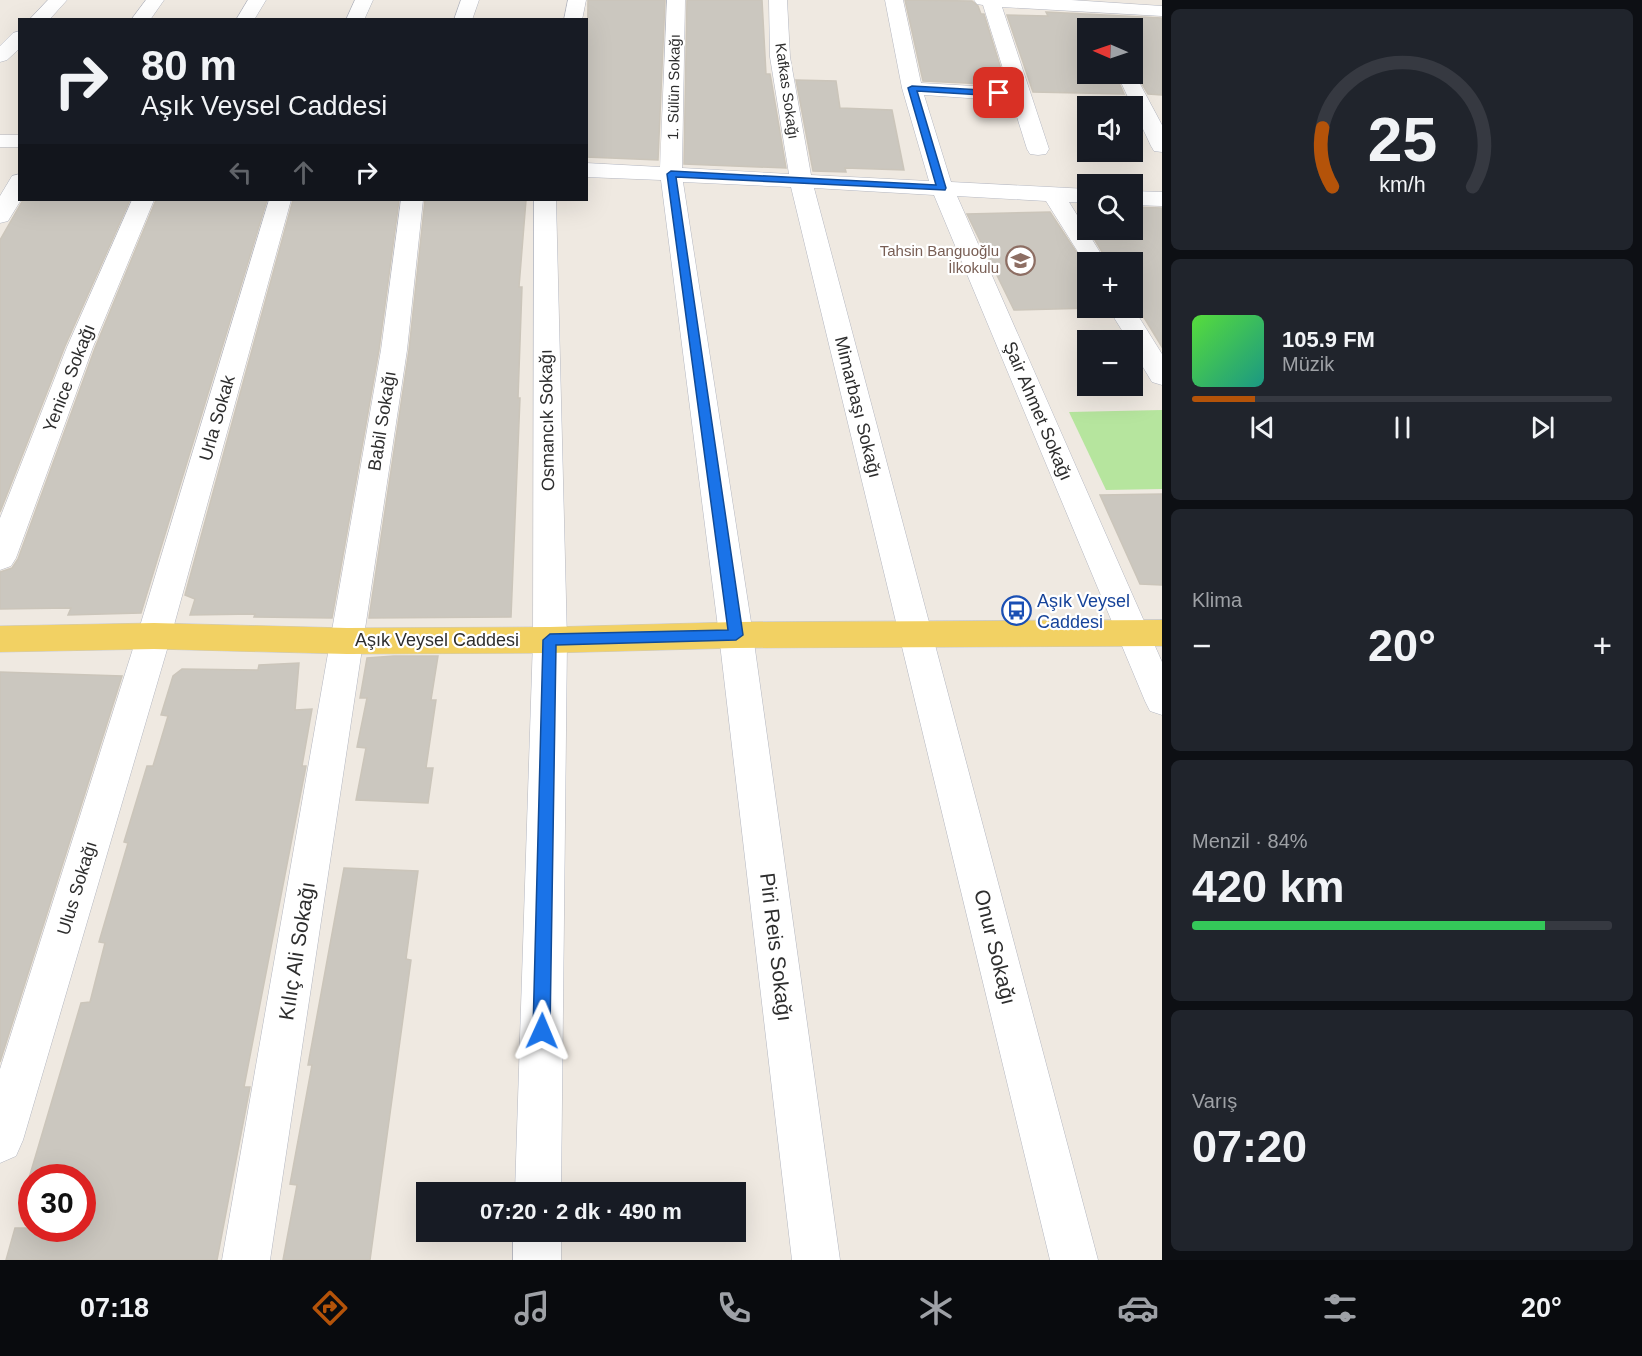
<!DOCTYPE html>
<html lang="tr">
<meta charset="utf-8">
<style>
:root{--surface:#171b24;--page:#20242c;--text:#f1f3f6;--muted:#9ea1a6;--line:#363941;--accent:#b45309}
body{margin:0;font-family:Helvetica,sans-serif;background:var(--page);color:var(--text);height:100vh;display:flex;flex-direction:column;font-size:22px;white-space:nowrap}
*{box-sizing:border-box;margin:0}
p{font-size:20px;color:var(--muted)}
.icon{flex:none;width:33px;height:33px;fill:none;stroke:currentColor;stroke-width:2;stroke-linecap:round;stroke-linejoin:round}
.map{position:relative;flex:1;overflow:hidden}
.sheet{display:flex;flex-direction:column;gap:9px;padding:9px;background:#0d0f14;width:480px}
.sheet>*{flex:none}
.top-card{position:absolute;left:18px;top:18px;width:570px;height:183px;border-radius:0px;box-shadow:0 6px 24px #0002;background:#171b24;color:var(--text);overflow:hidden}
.needle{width:39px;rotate:272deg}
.fabs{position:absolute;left:1077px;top:18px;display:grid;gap:12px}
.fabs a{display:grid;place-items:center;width:66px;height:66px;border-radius:0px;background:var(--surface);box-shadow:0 6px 24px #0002;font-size:30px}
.speed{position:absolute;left:18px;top:1164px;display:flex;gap:12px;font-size:30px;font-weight:700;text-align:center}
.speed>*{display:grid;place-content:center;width:78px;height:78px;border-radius:50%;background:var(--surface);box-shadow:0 6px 24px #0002;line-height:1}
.speed .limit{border:9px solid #d22;background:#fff;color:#111}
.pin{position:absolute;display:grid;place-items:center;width:51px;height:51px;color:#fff;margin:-26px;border-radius:12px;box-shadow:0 3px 9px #0006}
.me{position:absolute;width:66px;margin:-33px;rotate:1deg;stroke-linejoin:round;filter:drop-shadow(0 0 4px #0008)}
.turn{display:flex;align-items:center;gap:21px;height:126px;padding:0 24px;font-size:27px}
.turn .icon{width:78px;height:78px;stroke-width:2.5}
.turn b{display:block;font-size:42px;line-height:51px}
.lanes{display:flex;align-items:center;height:57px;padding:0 24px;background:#0003;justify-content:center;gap:30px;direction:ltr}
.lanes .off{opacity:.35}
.big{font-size:45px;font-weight:700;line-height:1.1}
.sheet .card{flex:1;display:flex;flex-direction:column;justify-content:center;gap:9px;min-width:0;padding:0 21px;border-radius:9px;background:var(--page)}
.sheet .dial{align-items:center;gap:0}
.dial svg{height:156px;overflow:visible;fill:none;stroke:var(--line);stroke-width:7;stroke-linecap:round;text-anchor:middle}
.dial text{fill:var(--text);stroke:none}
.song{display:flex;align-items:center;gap:18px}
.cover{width:72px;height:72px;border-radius:9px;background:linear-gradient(135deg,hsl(110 70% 55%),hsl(170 70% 35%))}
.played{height:6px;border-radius:3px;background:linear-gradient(90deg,var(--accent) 15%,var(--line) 15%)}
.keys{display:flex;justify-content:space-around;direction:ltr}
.heat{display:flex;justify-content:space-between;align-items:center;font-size:33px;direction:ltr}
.charge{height:9px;border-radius:4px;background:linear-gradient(90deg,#34c759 84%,var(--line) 0)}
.trip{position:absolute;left:416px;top:1182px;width:330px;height:60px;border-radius:0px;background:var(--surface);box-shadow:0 6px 24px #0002;font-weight:700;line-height:60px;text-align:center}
.tab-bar{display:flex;height:96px;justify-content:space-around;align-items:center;background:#090b0e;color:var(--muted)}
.tab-bar .icon{width:42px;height:42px}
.tab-bar .on{color:var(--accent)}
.tab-bar b{font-size:27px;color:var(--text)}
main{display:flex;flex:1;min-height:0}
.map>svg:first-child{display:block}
.green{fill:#b6e59e}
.building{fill:#cbc7bf;stroke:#cbc5ba;stroke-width:1.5}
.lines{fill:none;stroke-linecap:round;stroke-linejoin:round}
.minor-casing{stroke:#b4b7c1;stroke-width:1}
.major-casing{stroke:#c9c9c9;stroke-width:1}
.minor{fill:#fff;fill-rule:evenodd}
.major{fill:#f2d163;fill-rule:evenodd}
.route{fill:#1a73e8;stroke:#114b97;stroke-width:1.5}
.labels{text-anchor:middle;stroke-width:4.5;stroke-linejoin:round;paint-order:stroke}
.far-street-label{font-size:15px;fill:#2e2e2e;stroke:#fff}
.far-education-label{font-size:15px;fill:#785e54;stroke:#fff;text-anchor:end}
.street-label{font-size:18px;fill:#2e2e2e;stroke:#fff}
.transit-label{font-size:18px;fill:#164399;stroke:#fff;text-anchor:start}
.near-street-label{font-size:21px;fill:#2e2e2e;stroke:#fff}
</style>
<main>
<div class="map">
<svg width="1162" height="1260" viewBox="0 0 1162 1260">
<rect width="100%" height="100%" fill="#efe9e1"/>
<polygon class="green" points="1162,410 1162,489 1106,490 1069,412"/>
<g class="building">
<polygon points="588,0 665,0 658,160 586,157"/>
<polygon points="687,0 762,0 766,74 770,74 771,79 786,168 684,164"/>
<polygon points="905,0 972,1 978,6 981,14 984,14 1006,85 923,81"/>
<polygon points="1046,12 1162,18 1162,95 1148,94 1132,67 1132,28 1088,28 1088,74 1115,74 1124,94 1033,92 1007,15 1048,16"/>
<polygon points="796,80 836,81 840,108 892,110 904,170 845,168 846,172 813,171"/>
<polygon points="23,200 130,200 65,346 0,512 0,240"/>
<polygon points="156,200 267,200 141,613 68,615 71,608 0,609 0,572 12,568 18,559 95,348"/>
<polygon points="293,200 399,200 379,350 332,618 254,617 255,614 190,615 195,599 185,595"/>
<polygon points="425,200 526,200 519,287 522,287 518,398 520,398 511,617 369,618 409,350"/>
<polygon points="1132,207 1162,208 1162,347 1137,306 1132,304 1132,262 1108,262 1089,230 1132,230"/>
<polygon points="1050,212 1088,270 1088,308 1095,308 1014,310 967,214"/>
<polygon points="1162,494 1162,585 1140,584 1100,495"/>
<polygon points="394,656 438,656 431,700 436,700 426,768 433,768 428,803 356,800 366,748 357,747 367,698 360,698 367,658"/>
<polygon points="299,663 295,710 312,709 302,766 306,766 244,1087 250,1087 217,1260 6,1260 15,1228 82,1228 82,1178 29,1178 81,1003 90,1002 105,943 99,942 128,843 124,842 147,766 153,766 168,716 161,715 173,676 182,669 258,670 259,665"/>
<polygon points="0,672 122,676 0,1062"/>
<polygon points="344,868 418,871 406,959 411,960 370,1260 283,1260 297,1185 290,1184 312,1065 308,1065"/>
</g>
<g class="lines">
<defs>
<g id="minor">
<polygon points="48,0 67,0 49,20 29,20"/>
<polygon points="146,0 164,0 150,20 131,20"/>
<polygon points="248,0 266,0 254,20 236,20"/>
<polygon points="355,0 373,0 364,20 346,20"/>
<polygon points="461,0 479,0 472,20 454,20"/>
<polygon points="568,0 586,0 582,20 564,20"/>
<polygon points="667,0 685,0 682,168 789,174 770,57 769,0 787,0 790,57 811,175 929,181 902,88 885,0 903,0 921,83 1009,88 983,5 977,4 974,0 1071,0 1162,6 1162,16 1002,7 1049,149 1046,154 1038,155 1030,154 1027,149 1012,101 924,95 951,182 1088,189 1088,203 1069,202 1106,262 1088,262 1088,268 1046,201 957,196 1162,662 1162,715 1150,711 1145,701 934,195 814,188 1098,1260 1050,1260 791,187 683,182 753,635 840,1260 792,1260 719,635 661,180 586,177 586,163 660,167"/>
<polygon points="20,31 20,48 7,60 0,62 0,46 13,33"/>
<polygon points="1132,69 1162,125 1162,152 1154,151 1151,146 1117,74 1132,74"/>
<rect x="0" y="135" width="20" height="12"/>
<polygon points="20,174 21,200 8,221 0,223 0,196 12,176"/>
<polygon points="1132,191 1162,192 1162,206 1132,205"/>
<polygon points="132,200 154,200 93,347 16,558 11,566 0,570 0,518 67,347"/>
<polygon points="269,200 291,200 171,636 23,1140 16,1156 0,1163 0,1069 137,636"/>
<polygon points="401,200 423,200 407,350 270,1260 222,1260 381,350"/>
<polygon points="534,200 556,200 567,640 561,1192 515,1192 533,640"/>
<polygon points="1132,306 1162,354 1162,385 1152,382 1132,349 1132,340 1128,340 1108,308"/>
<rect x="513" y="1232" width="48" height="28"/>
</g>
<polygon id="major" points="1162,620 1162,646 736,648 550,653 347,654 154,649 0,652 0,626 154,623 347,628 550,627 736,622"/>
</defs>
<use href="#minor" class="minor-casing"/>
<use href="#major" class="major-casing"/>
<use href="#minor" class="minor"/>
<use href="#major" class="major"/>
</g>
<polygon class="route" points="912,86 999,91 1003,93 999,96 917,91 946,188 945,190 676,177 743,635 736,640 556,645 550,1031 548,1037 542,1040 535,1037 533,1031 543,640 550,634 728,630 667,174 671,171 936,185 908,88"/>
<defs>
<symbol id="school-ring" viewBox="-11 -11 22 22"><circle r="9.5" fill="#fff" stroke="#8d6e63" stroke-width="1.5"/><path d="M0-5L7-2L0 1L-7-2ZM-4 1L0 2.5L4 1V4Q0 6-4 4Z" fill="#8d6e63"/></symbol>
<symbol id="bus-ring" viewBox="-11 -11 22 22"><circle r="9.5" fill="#fff" stroke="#1a4fb4" stroke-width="1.5"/><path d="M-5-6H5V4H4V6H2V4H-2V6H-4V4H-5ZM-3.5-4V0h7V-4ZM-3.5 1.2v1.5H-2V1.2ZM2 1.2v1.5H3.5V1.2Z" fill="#1a4fb4"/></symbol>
</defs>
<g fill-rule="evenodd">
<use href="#school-ring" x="1004" y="244" width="33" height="33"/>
<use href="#bus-ring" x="1000" y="594" width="33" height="33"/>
</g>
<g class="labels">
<g class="far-street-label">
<text transform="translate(674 87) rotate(-89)" y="5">1. Sülün Sokağı</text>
<text transform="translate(787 91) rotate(82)" y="5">Kafkas Sokağı</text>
</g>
<g class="far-education-label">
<text x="999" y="256">Tahsin Banguoğlu<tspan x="999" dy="17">İlkokulu</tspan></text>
</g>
<g class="street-label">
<text transform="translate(69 378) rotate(-69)" y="6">Yenice Sokağı</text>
<text transform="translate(858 407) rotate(76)" y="6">Mimarbaşı Sokağı</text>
<text transform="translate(1038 411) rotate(67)" y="6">Şair Ahmet Sokağı</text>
<text transform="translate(217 418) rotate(-74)" y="6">Urla Sokak</text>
<text transform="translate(547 420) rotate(-91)" y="6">Osmancık Sokağı</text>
<text transform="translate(382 421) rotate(-81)" y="6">Babil Sokağı</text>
<text x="437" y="646">Aşık Veysel Caddesi</text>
<text transform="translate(77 888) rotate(-73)" y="6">Ulus Sokağı</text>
</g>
<g class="transit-label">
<text x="1037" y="607">Aşık Veysel<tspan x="1037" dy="21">Caddesi</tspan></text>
</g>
<g class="near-street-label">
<text transform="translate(776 947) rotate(83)" y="7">Piri Reis Sokağı</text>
<text transform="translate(995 947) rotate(76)" y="7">Onur Sokağı</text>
<text transform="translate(297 951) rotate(-81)" y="7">Kılıç Ali Sokağı</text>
</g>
</g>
</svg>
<div class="fabs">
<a><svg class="needle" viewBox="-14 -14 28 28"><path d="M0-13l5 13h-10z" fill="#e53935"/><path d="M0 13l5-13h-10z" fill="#9ea1a6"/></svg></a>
<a><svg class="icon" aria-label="sound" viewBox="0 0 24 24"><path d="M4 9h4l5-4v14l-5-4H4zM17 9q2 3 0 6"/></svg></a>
<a><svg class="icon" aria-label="search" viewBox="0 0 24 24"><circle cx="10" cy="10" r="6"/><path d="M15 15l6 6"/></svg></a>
<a>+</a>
<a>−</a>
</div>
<div class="speed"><div class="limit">30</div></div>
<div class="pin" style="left:999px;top:93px;background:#d93025"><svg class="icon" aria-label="arrive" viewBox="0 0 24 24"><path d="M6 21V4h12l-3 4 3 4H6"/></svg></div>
<svg class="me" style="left:542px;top:1031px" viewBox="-20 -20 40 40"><path d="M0-17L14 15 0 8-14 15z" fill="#1a73e8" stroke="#fff" stroke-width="4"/></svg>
<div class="trip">07:20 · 2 dk · 490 m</div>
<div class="top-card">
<div class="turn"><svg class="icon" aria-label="right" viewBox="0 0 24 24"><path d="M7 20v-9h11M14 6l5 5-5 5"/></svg><div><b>80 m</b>Aşık Veysel Caddesi</div></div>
<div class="lanes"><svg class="icon off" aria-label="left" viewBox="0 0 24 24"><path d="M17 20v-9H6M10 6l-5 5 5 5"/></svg><svg class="icon off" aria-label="ahead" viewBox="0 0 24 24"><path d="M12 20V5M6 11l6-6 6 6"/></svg><svg class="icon" aria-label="right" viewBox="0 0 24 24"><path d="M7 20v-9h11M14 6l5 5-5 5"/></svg></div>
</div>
</div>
<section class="sheet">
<div class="card dial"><svg viewBox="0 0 100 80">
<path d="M14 69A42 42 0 1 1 86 69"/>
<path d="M14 69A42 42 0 0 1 9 39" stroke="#b45309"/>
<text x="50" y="56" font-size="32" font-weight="700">25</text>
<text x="50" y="72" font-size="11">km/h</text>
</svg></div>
<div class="card">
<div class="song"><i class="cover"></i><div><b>105.9 FM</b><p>Müzik</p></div></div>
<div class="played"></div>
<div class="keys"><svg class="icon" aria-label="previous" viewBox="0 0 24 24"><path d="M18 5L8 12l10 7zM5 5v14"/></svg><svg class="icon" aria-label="pause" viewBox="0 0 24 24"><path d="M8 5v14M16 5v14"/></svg><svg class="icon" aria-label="next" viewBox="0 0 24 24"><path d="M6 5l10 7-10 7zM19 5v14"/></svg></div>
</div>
<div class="card"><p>Klima</p>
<div class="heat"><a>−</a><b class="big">20°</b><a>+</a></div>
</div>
<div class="card"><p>Menzil · 84%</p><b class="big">420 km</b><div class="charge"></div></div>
<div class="card"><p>Varış</p><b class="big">07:20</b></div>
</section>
</main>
<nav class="tab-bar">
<b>07:18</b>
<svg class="icon on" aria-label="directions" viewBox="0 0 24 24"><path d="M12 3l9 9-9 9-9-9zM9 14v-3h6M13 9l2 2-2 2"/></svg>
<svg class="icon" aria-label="music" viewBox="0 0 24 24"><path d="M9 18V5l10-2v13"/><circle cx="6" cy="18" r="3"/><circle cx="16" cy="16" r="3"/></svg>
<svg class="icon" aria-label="phone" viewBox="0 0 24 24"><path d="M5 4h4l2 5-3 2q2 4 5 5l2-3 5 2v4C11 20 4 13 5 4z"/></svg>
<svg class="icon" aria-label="climate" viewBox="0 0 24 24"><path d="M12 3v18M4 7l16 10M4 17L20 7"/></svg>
<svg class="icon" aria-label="car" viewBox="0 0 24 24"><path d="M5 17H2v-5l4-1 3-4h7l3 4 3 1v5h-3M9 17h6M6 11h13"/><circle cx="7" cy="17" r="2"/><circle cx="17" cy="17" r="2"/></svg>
<svg class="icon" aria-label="filters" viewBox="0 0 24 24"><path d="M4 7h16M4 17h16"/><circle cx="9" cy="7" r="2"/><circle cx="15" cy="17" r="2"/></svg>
<b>20°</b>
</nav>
